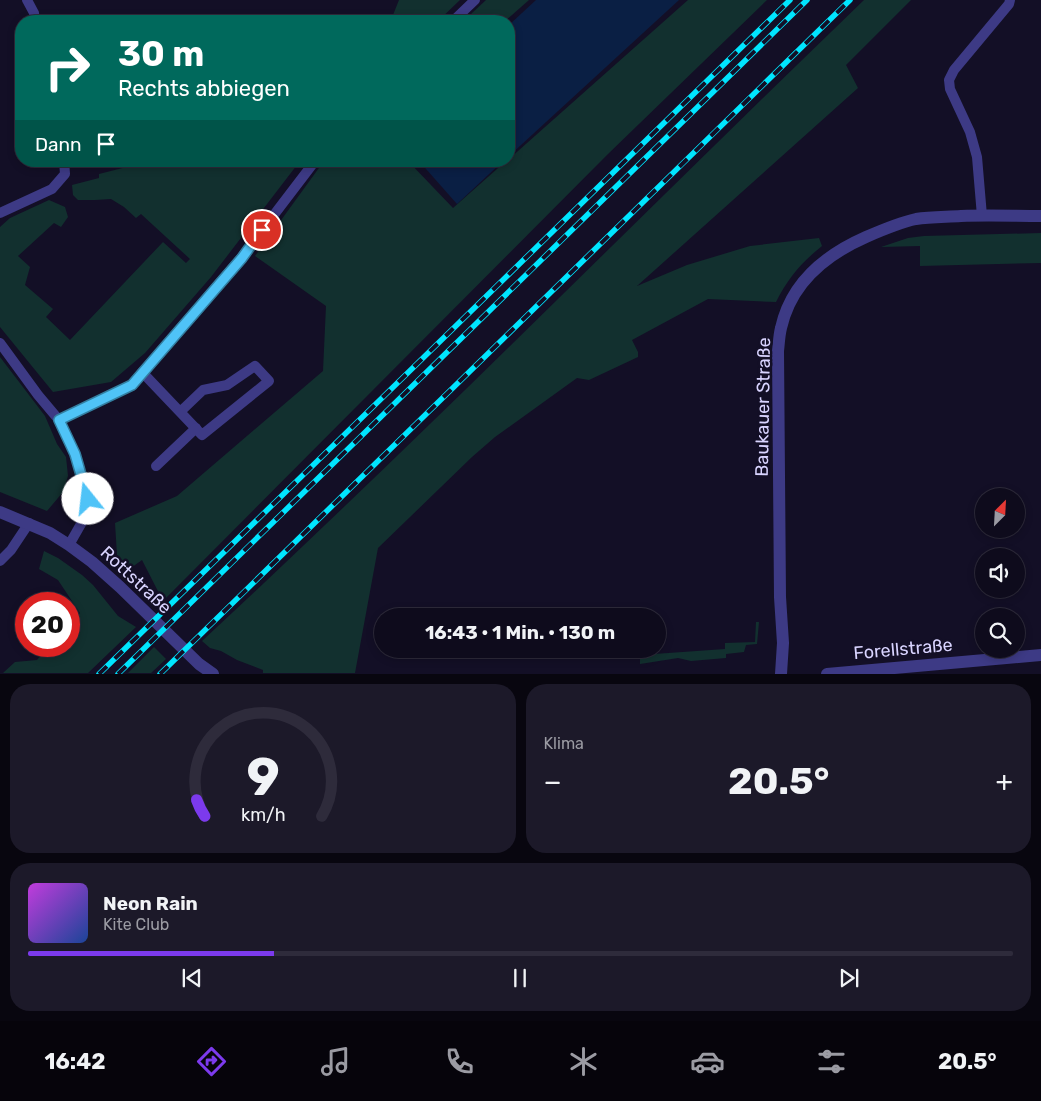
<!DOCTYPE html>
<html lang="de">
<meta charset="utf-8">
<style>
:root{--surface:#0e0b1c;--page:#1c1929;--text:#f1f3f6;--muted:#9b9ba3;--line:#2e2b3b;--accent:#7c3aed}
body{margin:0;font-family:Rubik,sans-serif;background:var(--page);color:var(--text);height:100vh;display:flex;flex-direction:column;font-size:19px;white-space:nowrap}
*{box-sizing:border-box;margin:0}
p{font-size:16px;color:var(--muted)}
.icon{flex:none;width:28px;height:28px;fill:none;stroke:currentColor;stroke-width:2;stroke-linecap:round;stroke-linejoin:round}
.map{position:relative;height:674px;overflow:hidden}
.details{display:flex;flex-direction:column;gap:10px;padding:10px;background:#08060f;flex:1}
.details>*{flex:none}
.guide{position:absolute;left:15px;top:15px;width:500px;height:152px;border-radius:20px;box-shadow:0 2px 8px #0003,0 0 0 1px var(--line);background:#00695c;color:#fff;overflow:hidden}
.needle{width:32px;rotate:24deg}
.tools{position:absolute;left:975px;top:488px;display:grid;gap:10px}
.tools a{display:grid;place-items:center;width:50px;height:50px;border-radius:50%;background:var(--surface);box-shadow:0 2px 8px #0003,0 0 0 1px var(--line);font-size:25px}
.speed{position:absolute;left:15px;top:592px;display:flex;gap:10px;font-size:25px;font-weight:700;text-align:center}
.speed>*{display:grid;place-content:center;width:65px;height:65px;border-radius:50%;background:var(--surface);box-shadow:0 2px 8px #0003,0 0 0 1px var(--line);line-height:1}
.speed .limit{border:8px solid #d22;background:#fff;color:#111}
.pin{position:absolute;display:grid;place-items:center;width:42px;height:42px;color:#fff;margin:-21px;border:2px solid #fff;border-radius:50%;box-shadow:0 1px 5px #0007}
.me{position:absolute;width:55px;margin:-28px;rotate:344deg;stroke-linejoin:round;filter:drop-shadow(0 0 4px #0008)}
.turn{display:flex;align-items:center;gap:18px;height:105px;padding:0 20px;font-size:22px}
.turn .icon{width:65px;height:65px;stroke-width:2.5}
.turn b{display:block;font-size:35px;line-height:42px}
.then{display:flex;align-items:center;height:48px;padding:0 20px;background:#0003;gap:10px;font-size:19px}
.big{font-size:38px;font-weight:700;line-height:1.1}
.details .card{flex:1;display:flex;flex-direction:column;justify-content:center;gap:8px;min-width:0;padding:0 18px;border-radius:20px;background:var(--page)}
.details .dial{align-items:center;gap:0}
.dial svg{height:130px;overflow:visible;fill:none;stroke:var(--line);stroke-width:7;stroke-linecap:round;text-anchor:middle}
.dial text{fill:var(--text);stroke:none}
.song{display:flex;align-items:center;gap:15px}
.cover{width:60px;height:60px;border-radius:8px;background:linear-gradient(135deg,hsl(290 70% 55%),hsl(220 70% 35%))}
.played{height:5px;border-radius:2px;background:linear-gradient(90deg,var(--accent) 25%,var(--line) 25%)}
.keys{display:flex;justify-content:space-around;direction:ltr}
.heat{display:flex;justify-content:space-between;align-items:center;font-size:28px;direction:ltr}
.details .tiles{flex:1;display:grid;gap:10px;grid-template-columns:1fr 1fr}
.card:last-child{grid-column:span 2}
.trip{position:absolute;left:374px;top:608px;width:292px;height:50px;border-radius:25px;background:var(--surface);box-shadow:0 2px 8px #0003,0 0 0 1px var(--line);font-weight:700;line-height:50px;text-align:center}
.tabs{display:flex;height:80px;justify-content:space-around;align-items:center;background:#06040b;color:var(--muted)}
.tabs .icon{width:35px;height:35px}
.tabs .selected{color:var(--accent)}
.tabs b{font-size:22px;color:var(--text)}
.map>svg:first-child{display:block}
.green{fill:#12302f}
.water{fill:#0a1f44}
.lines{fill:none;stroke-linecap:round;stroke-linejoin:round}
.service{stroke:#3d3a85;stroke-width:10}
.minor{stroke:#3d3a85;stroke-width:12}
.tertiary{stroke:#3d3a85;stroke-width:12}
.rail-casing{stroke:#00e5ff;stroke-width:5.5}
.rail{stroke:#130f26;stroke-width:4;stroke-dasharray:11;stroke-linecap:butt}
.route-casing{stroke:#337fa1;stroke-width:12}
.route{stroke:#4fc3f7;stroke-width:9}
.labels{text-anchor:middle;stroke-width:5;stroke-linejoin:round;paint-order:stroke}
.street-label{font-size:18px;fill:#d9d4ff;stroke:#130f26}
</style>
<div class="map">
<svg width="1041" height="674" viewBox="0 0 1041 674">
<rect width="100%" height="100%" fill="#130f26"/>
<g class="green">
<polygon points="399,0 460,0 438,21 389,21 393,15"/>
<polygon points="486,0 529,0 505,21 471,21 471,14"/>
<polygon points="688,0 767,0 608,154 163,601 142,560 128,570 117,555 115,523 177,496 323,371 326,306 255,256 324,161 408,161 453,208 506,161 509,161 509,159"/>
<path d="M864,0H911L846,65L858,88L637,286L687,265L750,246L819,238L822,246C801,263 788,278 776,302L708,299L632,340L638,352V357L589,380L577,378L495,437L472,457L378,548L355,673H263V670L237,660L221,651L210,648L202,641C427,432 643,213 864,0Z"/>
<polygon points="150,161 300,161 211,277 145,353 111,382 53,392 0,327 0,227 10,218 49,200 65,207 68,217 61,227 54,223 18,256 30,267 25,285 53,309 46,317 70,340 163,242 186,263 190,259 141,214 136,218 124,207 111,199 95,200 78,200 73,195 72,185 99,178 99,174"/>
<polygon points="1041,233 1041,263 920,266 920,246 881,247 908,238 924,236"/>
<polygon points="0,357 45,416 57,444 66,457 68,476 63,492 47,511 0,492"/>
<polygon points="44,551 58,558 82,575 93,585 118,616 136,627 88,673 3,673 15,662 37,660 49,646 69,646 69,625 80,613 58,580 39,569"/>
<polygon points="756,622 759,622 757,644 746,645 744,652 726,654 726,658 691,661 678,658 640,664 640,655 725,649 725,643 755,642"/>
<polygon points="154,647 166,659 151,673 128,673"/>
</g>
<g class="water">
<polygon points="536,0 679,0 509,156 509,25"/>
<polygon points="419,161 503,161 457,204"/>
</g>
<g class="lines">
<g class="service">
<polyline points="27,0 34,13 35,21"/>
<polyline points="453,21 475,0"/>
<polyline points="0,213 52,189 65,174 64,161"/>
<polyline points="982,216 977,157 970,132 950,89 949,80 954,70 1009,4 1010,0"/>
<polyline points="0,343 38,395 59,420 75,454 88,499 85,517 69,545"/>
<polyline points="142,372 202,435 269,381 255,366 227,385 203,390 180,412"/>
<polyline points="59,420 132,385 241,258 315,161"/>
<polyline points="156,466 196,428"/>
<polyline points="0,561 11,550 29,523"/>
</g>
<path class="minor" d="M781,674L783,643L780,597L778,351C779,343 779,336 781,328C791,283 825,255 866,237C882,230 898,223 916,219C930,217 946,217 961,216C988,215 1014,216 1041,216"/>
<g class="tertiary">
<polyline points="0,512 50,533 69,545 92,562 120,587 199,664 213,674"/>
<polyline points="827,674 1041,655"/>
</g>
<defs>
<g id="rail">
<polyline points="99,674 790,0"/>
<polyline points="118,674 807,0"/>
<polyline points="160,674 850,0"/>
</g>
</defs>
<use href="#rail" class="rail-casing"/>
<use href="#rail" class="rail"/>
</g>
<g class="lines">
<defs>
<polyline id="route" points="88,499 75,454 59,420 132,385 242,258 262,230"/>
</defs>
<use href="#route" class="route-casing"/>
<use href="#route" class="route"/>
</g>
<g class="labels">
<g class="street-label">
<text transform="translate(763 407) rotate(-89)" y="6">Baukauer Straße</text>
<text transform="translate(136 580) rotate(43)" y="6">Rottstraße</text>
<text transform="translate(903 649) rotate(-5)" y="6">Forellstraße</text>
</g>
</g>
</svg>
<div class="tools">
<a><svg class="needle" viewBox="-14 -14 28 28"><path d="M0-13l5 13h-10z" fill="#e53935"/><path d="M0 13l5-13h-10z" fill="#9b9ba3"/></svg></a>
<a><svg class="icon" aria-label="sound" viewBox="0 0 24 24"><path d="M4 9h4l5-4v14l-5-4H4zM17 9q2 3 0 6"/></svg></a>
<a><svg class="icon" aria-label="search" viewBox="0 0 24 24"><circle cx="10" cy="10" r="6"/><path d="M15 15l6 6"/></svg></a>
</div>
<div class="speed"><div class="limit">20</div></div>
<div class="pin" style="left:262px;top:230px;background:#d93025"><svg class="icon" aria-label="arrive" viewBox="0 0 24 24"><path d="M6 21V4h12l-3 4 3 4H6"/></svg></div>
<svg class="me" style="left:88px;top:499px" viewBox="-20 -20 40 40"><circle r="19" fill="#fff"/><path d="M0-13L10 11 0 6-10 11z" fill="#4fc3f7"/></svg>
<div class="trip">16:43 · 1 Min. · 130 m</div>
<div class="guide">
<div class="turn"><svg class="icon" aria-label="right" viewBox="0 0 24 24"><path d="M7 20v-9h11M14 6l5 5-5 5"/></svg><div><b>30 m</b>Rechts abbiegen</div></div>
<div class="then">Dann<svg class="icon" aria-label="arrive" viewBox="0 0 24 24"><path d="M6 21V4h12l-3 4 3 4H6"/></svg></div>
</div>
</div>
<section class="details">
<div class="tiles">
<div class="card dial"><svg viewBox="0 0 100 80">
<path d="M14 69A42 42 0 1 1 86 69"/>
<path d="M14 69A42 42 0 0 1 9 59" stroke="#7c3aed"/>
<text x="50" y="56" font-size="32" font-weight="700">9</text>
<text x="50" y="72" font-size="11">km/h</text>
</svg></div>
<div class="card"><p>Klima</p>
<div class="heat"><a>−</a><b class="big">20.5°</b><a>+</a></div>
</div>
<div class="card">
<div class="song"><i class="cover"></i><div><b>Neon Rain</b><p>Kite Club</p></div></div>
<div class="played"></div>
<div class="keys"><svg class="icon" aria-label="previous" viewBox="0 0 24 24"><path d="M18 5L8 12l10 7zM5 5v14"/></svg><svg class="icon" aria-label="pause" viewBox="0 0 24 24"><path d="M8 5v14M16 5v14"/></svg><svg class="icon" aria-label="next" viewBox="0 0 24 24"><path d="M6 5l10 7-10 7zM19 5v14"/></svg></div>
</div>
</div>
</section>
<nav class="tabs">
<b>16:42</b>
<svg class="icon selected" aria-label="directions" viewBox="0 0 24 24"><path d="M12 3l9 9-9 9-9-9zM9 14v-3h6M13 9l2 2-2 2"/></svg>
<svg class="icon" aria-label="music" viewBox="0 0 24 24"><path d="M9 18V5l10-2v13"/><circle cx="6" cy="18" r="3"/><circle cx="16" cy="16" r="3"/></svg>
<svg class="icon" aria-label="phone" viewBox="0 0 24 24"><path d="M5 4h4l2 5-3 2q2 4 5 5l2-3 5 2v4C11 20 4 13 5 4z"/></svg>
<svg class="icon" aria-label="climate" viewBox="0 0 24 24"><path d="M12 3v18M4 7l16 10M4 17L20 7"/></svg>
<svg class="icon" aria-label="car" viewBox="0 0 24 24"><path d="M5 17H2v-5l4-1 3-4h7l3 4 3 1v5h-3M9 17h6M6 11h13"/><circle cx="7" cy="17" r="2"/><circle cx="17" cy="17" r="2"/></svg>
<svg class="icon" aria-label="filters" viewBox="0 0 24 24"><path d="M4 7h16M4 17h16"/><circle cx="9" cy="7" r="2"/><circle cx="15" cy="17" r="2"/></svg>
<b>20.5°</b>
</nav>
